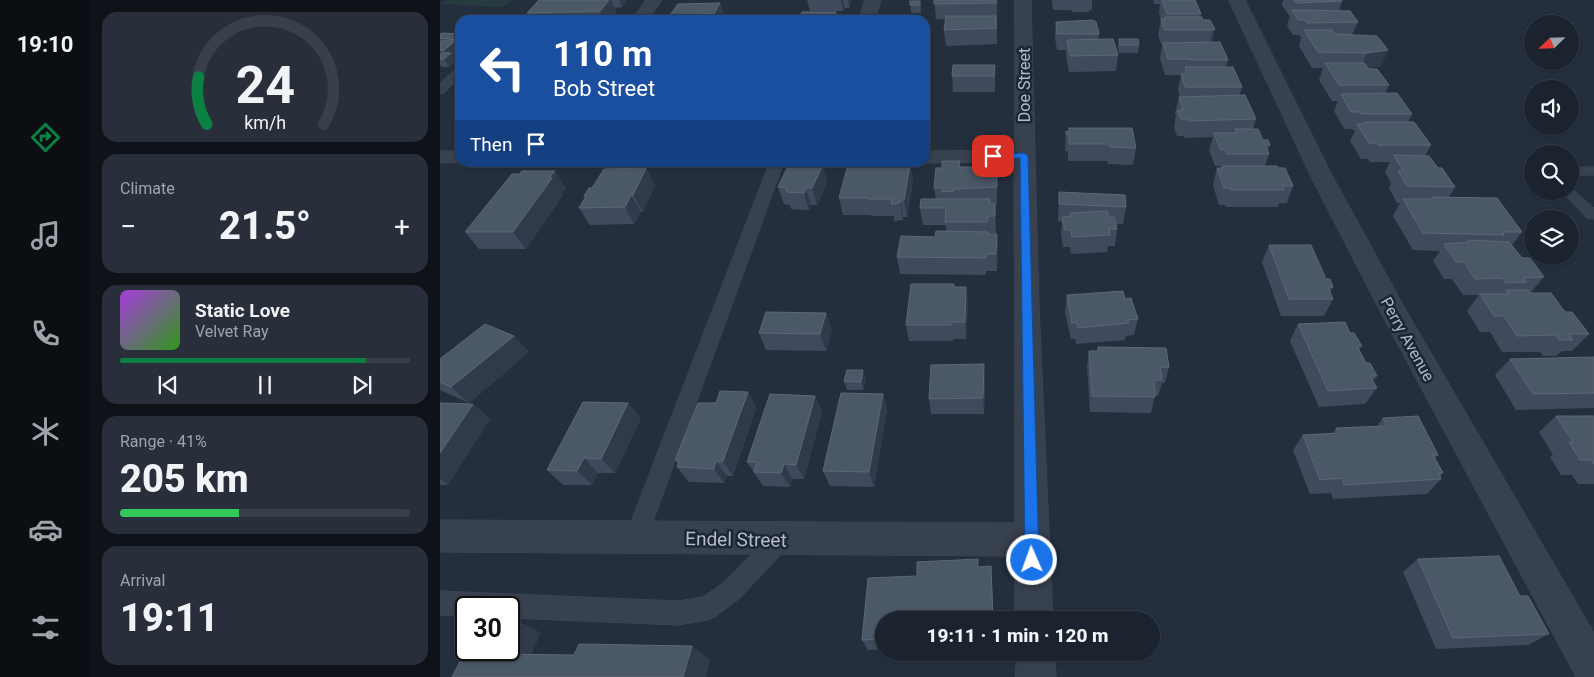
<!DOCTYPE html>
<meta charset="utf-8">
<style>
:root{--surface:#1b232e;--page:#282f3a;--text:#f1f3f6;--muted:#a0a4aa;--line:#39404a;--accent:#0b8043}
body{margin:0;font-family:Roboto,sans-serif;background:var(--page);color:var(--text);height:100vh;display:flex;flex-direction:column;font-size:19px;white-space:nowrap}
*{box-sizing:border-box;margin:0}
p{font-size:16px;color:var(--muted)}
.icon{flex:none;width:28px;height:28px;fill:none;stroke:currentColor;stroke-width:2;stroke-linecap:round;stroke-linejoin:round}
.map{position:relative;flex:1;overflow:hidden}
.side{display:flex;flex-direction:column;gap:12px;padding:12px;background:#0f1319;width:350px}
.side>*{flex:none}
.hud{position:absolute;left:15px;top:15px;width:475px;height:152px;border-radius:15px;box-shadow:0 1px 4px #0004,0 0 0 1px var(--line);background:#1a4fa0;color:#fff;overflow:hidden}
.needle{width:32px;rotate:247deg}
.fabs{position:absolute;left:1084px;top:15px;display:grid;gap:10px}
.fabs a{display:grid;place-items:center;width:55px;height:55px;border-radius:50%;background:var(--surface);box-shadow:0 1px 4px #0004,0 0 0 1px var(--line);font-size:25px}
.speed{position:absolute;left:15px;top:596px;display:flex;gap:10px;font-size:25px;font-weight:700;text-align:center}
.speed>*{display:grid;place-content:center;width:65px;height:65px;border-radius:50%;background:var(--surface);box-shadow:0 1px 4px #0004,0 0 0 1px var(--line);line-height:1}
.speed .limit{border:2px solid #111;border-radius:8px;background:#fff;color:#111}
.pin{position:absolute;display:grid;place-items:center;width:42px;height:42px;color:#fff;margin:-21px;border-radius:10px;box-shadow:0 2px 8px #0006}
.me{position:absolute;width:55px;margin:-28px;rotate:358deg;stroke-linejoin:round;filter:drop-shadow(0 0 4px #0008)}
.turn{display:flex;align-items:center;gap:18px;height:105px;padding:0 15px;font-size:22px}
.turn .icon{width:65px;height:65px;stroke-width:2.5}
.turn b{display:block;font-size:35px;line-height:42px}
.then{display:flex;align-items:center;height:48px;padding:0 15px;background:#0003;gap:10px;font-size:19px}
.big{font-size:38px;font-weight:800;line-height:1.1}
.side .widget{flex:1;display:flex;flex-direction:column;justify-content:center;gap:8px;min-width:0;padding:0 18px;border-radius:15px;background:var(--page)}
.side .dial{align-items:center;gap:0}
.dial svg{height:130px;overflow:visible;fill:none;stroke:var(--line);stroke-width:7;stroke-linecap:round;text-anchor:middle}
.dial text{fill:var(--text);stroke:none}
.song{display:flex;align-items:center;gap:15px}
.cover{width:60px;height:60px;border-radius:8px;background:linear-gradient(135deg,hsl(280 70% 55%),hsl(110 70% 35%))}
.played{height:5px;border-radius:2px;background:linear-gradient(90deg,var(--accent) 85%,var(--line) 85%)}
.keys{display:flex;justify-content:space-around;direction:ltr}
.heat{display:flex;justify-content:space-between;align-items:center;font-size:28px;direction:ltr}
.charge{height:8px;border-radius:4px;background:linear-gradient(90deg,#34c759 41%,var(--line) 0)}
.trip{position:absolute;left:435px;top:611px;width:285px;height:50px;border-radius:25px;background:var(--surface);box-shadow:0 1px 4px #0004,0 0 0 1px var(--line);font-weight:800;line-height:50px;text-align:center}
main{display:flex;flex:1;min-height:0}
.dock{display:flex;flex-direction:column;width:90px;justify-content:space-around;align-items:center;background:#0b0e12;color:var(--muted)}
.dock .icon{width:35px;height:35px}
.dock .active{color:var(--accent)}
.dock b{font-size:22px;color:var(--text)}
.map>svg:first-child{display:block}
.green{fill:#263c3f}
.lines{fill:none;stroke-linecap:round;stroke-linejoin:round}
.service-casing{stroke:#414a57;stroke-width:1}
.minor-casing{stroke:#414a57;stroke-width:1}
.service{fill:#38414e;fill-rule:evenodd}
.minor{fill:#38414e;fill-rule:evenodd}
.wall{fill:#3f4b5c}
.shaded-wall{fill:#2f3b4b}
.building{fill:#4b5868;stroke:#5c6777}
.route{fill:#1a73e8;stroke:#114b97}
.labels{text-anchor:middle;stroke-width:5;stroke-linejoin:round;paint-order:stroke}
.street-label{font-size:16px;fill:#b4bcc9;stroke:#1d2633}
.near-street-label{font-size:19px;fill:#b4bcc9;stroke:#1d2633}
</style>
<main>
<nav class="dock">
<b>19:10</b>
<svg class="icon active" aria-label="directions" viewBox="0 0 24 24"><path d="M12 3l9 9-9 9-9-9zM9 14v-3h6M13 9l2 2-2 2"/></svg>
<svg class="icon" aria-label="music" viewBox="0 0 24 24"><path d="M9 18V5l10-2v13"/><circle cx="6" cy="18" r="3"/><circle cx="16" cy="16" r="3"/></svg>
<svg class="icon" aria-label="phone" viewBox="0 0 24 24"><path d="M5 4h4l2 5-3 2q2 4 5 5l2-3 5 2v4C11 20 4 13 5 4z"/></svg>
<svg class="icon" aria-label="climate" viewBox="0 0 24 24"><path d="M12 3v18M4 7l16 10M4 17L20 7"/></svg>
<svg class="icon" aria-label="car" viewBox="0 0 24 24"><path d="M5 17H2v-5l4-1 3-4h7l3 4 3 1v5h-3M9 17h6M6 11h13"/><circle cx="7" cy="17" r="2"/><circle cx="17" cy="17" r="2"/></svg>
<svg class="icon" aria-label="filters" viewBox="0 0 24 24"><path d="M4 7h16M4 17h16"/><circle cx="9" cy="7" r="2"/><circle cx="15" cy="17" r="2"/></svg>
</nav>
<section class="side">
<div class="widget dial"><svg viewBox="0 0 100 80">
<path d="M14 69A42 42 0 1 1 86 69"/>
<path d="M14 69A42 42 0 0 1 9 40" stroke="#0b8043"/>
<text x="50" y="56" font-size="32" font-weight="700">24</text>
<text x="50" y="72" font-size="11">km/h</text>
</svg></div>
<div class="widget"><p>Climate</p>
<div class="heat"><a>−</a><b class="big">21.5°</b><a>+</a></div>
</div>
<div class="widget">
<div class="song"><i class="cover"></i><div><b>Static Love</b><p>Velvet Ray</p></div></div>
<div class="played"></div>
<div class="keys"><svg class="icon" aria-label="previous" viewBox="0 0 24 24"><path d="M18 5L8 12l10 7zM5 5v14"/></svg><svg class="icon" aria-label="pause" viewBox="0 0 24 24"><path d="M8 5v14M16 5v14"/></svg><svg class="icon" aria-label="next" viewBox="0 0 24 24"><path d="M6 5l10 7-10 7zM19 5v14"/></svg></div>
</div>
<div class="widget"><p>Range · 41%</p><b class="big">205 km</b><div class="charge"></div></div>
<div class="widget"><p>Arrival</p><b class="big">19:11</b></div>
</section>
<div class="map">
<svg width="1154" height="677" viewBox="0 0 1154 677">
<rect width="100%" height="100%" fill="#242f3e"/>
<polygon class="green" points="7,0 72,0 63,7 1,4"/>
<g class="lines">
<defs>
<g id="service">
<polygon points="20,68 20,77 4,93 0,94 0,83 16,69"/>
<polygon points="330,162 344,162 207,538 204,545 196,549 188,545 185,538"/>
<rect x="1130" y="167" width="24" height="8"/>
<polygon points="1130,187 1154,208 1154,219 1147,218 1121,191 1130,191"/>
<polygon points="341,528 349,532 352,539 349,546 299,599 276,616 268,620 238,625 69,618 69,608 26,608 26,616 0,615 0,591 238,601 263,597 283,583 333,532"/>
</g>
<g id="minor">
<polygon points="206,0 222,0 208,20 192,20"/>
<polygon points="425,0 441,0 435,20 419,20"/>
<polygon points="575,0 591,0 599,307 613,620 575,620 575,556 0,552 0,520 575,523 574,162 485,163 482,162 485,162 485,151 574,150"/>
<polygon points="789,0 805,0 893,177 966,310 1154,633 1154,677 1136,677 942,315 871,177"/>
<polygon points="0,151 20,151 20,162 23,162 0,163"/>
<polygon points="577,652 615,652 616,677 576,677"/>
</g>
</defs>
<use href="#service" class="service-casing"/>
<use href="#minor" class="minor-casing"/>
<use href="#service" class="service"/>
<use href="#minor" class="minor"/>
</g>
<g class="wall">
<polygon points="99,0 187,0 182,7 174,8 177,13 172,20 82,20 91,20 87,13"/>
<polygon points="367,0 411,0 411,2 409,8 405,8 403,11 370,11"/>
<polygon points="494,0 557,0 557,44 506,46 504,30 506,19 496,19"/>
<polygon points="612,0 652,0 652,10 649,10 649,12 632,12 631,10 613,10"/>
<polygon points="713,0 755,0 761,14 760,17 775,29 772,42 788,60 786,67 802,87 799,96 816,119 813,129 823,140 830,145 828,151 829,154 825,166 838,168 853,186 847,203 839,203 838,207 786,207 785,205 779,205 773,185 777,168 781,168 781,166 775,166 769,150 773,137 744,138 744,136 737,136 734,127 736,116 735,113 739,97 740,97 738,90 741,75 725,75 720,58 722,46 718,35 721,19 719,13 720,4 714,4"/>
<polygon points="843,0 902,0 902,1 899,11 918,22 912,35 948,50 941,66 928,68 949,85 945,93 972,114 968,122 991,145 985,156 1015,187 1009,197 1082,232 1072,245 1082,258 1104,277 1090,293 1125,312 1149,334 1132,351 1122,351 1116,356 1103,356 1100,352 1062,352 1050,332 1040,332 1027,311 1039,295 1023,295 1012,279 1004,279 993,261 1000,251 973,250 953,216 960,203 957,203 949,188 951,183 945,172 950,162 930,162 928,159 921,159 910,141 915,131 912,129 904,129 894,111 898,101 892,101 879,80 883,68 872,68 859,46 861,38 859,35 853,35 847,26 850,17 842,5"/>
<polygon points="470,1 480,1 481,13 471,13"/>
<polygon points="280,3 285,18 285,20 232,20 230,15"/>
<polygon points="616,22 659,34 658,39 678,55 676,71 629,72 626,56 626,50 617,50 615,38"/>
<polygon points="0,34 20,34 20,48 19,48 20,49 13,56 17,61 9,67 2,67 0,65"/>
<polygon points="679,39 699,45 698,53 679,53 678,47"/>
<polygon points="555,65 555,92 513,92 512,76"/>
<polygon points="629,128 696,148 693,165 668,164 667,161 628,161 628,151 625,151 626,131 628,131"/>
<polygon points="380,165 387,182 377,205 371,205 369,210 351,209 350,205 344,204 338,187"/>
<polygon points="470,165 473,182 467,217 463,217 463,220 454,221 454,216 431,216 431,215 403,215 399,198"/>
<polygon points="520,167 557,170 557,204 554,204 555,204 556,233 549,233 549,234 557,234 558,251 557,271 546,271 546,275 460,274 457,257 506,231 506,225 483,225 480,208 496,199 494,188"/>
<polygon points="215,185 203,212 201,212 194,224 150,225 139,208 145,198 144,196"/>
<polygon points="126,188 121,194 123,195 86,249 39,249 25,232"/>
<polygon points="619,192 686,207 683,224 676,224 677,229 675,246 668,246 667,252 631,254 630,247 623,247 621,234 622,222 618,221"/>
<polygon points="829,245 886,279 893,287 890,293 893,299 884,316 841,316 822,262"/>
<polygon points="514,287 526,287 528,304 526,339 513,339 513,341 469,341 466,325"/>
<polygon points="627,295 685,299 698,319 694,335 686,336 685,340 636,344 635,339 631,339 625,312"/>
<polygon points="386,313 392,330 386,351 326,350 319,333"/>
<polygon points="858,324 910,333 922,346 919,350 926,363 937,376 933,381 937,388 925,404 879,407 850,341"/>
<polygon points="74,336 89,352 29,403 0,390 0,359"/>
<polygon points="658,347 729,367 725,383 722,383 718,396 715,396 711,413 650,412 647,367 649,351 657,351"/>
<polygon points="1154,357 1154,408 1076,410 1055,375 1070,359"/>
<polygon points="426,379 423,390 407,390 404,381"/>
<polygon points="545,380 544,414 491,414 489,399"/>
<polygon points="308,392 316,408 293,476 287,476 284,483 249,482 237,467 238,464 235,460 276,403"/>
<polygon points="443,394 447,410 434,487 390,486 383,471"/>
<polygon points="375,396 382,412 364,479 352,479 350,487 323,486 307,462"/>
<polygon points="0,403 33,404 50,419 8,485 0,485"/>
<polygon points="1116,416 1154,416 1154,484 1138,484 1132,475 1121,475 1110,457 1113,455 1099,432"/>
<polygon points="201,418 175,473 158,473 152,485 123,485 107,470"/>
<polygon points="943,418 998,455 995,458 1003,473 1000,476 1001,479 987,494 893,499 891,493 870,494 853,450 863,435 893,433 896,428 937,426"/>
<polygon points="978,559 1080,596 1109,634 1088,645 996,649 963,572"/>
<polygon points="539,567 552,579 553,620 444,620 444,649 428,650 422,640 477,576"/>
</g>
<g class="shaded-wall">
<polygon points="169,0 171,0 177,13 172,20 164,20 160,11"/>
<polygon points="179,0 187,0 182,7"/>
<polygon points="401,0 403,0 405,8 403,11"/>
<polygon points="408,0 411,0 411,2 409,8"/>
<polygon points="280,3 285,18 285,20 276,20 274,14"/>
<polygon points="396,12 397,20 393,20"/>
<polygon points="775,29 771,45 769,46 773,30"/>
<polygon points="20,37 20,45 16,40"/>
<polygon points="15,41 20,49 13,56 17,61 9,67 4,59 8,55 4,50"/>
<polygon points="948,50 941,66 920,69 927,53"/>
<polygon points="378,162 380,162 381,168 383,165 387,182 377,205 372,188"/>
<polygon points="470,165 473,182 467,217 464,200"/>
<polygon points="206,168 215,185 203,212 193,195"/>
<polygon points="115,171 126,188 121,194 123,195 86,249 73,232"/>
<polygon points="366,188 371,205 369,210 364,193"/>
<polygon points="191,195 201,212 194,224 185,207"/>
<polygon points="461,200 463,217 463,220 460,203"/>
<polygon points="548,216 549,233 549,239 548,222"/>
<polygon points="557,234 558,251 557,271 556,254"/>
<polygon points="526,287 528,304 526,339 525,322"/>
<polygon points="386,313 392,330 386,351 380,334"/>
<polygon points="74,336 89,352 29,403 11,387"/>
<polygon points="544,364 545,380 544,414 543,398"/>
<polygon points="423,370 426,379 423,390 421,382"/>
<polygon points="308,392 316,408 293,476 283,461"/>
<polygon points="443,394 447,410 434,487 429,472"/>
<polygon points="375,396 382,412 364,479 356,465"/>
<polygon points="188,403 201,418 175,473 161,459"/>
<polygon points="33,404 50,419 8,485 0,479 0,453"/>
<polygon points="144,458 158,473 152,485 137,471"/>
<polygon points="276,461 287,476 284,483 274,469"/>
<polygon points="344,464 352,479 350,487 341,473"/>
<polygon points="73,618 101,633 85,668 55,654 57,650 69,650 69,626"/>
<polygon points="252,646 270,660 266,677 243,677"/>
</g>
<g class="building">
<polygon points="99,0 169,0 160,11 87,13"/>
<polygon points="494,0 556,0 556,3 494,4"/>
<polygon points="722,0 755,0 761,14 727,14"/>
<polygon points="854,0 902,0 902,1 856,3"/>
<rect x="470" y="1" width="10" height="4"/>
<polygon points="280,3 274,14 230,15 238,4"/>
<polygon points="852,10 910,11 918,22 867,23 864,20 858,20"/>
<polygon points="362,12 396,12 393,20 390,20 359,19"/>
<polygon points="506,16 556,16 556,28 504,30"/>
<polygon points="725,17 762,17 763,20 770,20 775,29 773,30 724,30 721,19 726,19"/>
<polygon points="156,18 154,20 82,20"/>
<polygon points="325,19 367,19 325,20"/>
<polygon points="653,20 656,22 659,34 617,34 616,22"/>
<polygon points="864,30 892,30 895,34 937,36 948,50 927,53 878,52"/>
<polygon points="2,33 20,34 20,37 16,40 0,38 0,34"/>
<polygon points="673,39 678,55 630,56 627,40"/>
<polygon points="679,39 698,39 699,45 680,45"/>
<polygon points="2,41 15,41 4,50 0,50 0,42"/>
<polygon points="780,42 788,60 750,60 749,59 728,59 723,43"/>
<polygon points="3,53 11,53 4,59 0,59 0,55"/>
<polygon points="885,63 924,63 929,69 937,69 949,85 899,85"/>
<polygon points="513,65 555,65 554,76 512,76"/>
<polygon points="745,67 793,67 802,87 745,87 741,74 747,74"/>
<polygon points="957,93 972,114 921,114 920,112 911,112 901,94"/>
<polygon points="805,95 816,119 748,121 748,119 741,119 737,111 743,110 739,97"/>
<polygon points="924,122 974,122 991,145 938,145 936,143 929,143 917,124 925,124"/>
<polygon points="629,128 692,128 696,148 670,147 669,144 629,144 629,134 626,134 626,131 629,132"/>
<polygon points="795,129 818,129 823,140 828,140 830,145 825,145 829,154 787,154 786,150 780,149 774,133 797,133"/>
<polygon points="954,155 989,156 998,168 1002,168 1015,187 967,186 958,171 963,171"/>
<polygon points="502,161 520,161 519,167 552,167 552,170 557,170 557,187 514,189 514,191 502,192 503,188 494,188 496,168 502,168"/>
<polygon points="353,162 378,162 377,165 383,165 372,188 366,188 364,193 346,192 347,188 338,187 349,164 352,164"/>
<polygon points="408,165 470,165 464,200 461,200 460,203 451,204 452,199 428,199 428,198 399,198"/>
<polygon points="783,166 837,166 838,168 845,168 853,186 842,186 844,190 791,190 790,188 784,188 777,168 783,168"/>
<polygon points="206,168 193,195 191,195 185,207 139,208 146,196 144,196 149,188 152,188 164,169"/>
<polygon points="82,171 115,171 109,178 112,178 73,232 25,232 72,174 79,174"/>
<polygon points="619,192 685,195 686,207 619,204"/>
<polygon points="992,197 1057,198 1082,232 1063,232 1064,235 983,233 963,199 993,199"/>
<polygon points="481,199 550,199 550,204 555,204 555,216 548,216 548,222 505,222 506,208 480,208"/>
<polygon points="667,211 669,217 674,217 677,229 669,229 670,235 632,237 631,230 625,230 622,217 631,216 630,213"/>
<polygon points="496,231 548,232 547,234 557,234 556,254 546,254 546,258 457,257 461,236 495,237"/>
<polygon points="1028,240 1069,242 1082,258 1090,258 1104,277 1084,278 1087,282 1066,283 1062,278 1035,279 1024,262 1016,262 1004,244 1029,242"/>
<polygon points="829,245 871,245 886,279 890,279 893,287 888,288 893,299 849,299"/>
<polygon points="471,284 514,284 514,287 526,287 525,322 511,322 511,325 466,325"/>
<polygon points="1066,290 1088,290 1090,293 1111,293 1125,312 1132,312 1149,334 1129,334 1133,340 1119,340 1116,335 1077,336 1064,316 1054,316 1040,294 1069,294"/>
<polygon points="683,291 685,299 691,298 698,319 687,320 689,323 638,328 636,322 632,323 627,295"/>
<polygon points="326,312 386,313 380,334 319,333"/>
<polygon points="905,322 910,333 914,333 922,346 917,346 926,363 930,363 937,376 930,376 937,388 888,391 858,324"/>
<polygon points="45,324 74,336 11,387 0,382 0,359"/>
<polygon points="658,347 726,348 729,367 720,367 722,380 714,380 715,397 652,396 649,351 658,351"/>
<polygon points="1154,357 1154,393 1093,394 1070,359"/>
<polygon points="544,364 543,398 489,399 491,365"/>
<polygon points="407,370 423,370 421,382 404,381"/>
<polygon points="280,391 308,392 283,461 276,461 274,469 237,467 239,460 235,460 258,403 276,403"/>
<polygon points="401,393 443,394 429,472 383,471"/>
<polygon points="330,394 375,396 356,465 344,464 341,473 314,472 317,462 307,462"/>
<polygon points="143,402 188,403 161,459 144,458 137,471 107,470"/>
<polygon points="0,403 33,404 0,453"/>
<polygon points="978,416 998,455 993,455 1003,473 999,473 1001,479 904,485 902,478 880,480 863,435 899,433 896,428 947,426 943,418"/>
<polygon points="1116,416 1154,416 1154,464 1151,460 1140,460 1129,442 1133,442"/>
<polygon points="1059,556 1080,596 1088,596 1109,634 1013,638 978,559"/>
<polygon points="538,559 538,567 551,566 553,620 444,620 444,639 422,640 428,578 477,576 477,562"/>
<polygon points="69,618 73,618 69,626"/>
<polygon points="139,644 252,646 243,677 12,677 26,650 57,650 55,654 134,655"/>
</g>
<polygon class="route" points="584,153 588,156 599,560 597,565 592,567 587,565 585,560 580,158 553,159 548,156 553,154"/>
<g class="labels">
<g class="street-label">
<text transform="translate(584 85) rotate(-90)" y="6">Doe Street</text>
<text transform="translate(968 339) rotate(61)" y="6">Perry Avenue</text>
</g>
<g class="near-street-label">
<text transform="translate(296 539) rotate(1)" y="7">Endel Street</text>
</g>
</g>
</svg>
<div class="fabs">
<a><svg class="needle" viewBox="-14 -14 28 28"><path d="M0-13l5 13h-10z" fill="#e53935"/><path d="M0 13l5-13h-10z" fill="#a0a4aa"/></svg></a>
<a><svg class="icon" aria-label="sound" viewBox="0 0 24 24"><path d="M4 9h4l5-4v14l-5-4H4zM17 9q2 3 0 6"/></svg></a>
<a><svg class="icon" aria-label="search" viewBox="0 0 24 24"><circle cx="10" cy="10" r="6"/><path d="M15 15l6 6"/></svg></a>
<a><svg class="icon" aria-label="layers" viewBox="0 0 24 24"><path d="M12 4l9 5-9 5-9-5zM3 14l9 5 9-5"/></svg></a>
</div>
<div class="speed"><div class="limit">30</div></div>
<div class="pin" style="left:553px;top:156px;background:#d93025"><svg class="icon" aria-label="arrive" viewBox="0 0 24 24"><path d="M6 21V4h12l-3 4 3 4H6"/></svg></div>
<svg class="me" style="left:592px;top:560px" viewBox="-20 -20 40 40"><circle r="17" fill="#1a73e8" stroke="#fff" stroke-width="3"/><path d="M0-11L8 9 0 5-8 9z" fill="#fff"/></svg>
<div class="trip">19:11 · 1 min · 120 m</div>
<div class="hud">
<div class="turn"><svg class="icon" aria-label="left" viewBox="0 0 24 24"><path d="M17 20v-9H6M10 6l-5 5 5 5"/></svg><div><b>110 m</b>Bob Street</div></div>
<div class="then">Then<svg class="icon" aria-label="arrive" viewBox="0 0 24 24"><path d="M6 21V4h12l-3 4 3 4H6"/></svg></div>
</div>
</div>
</main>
